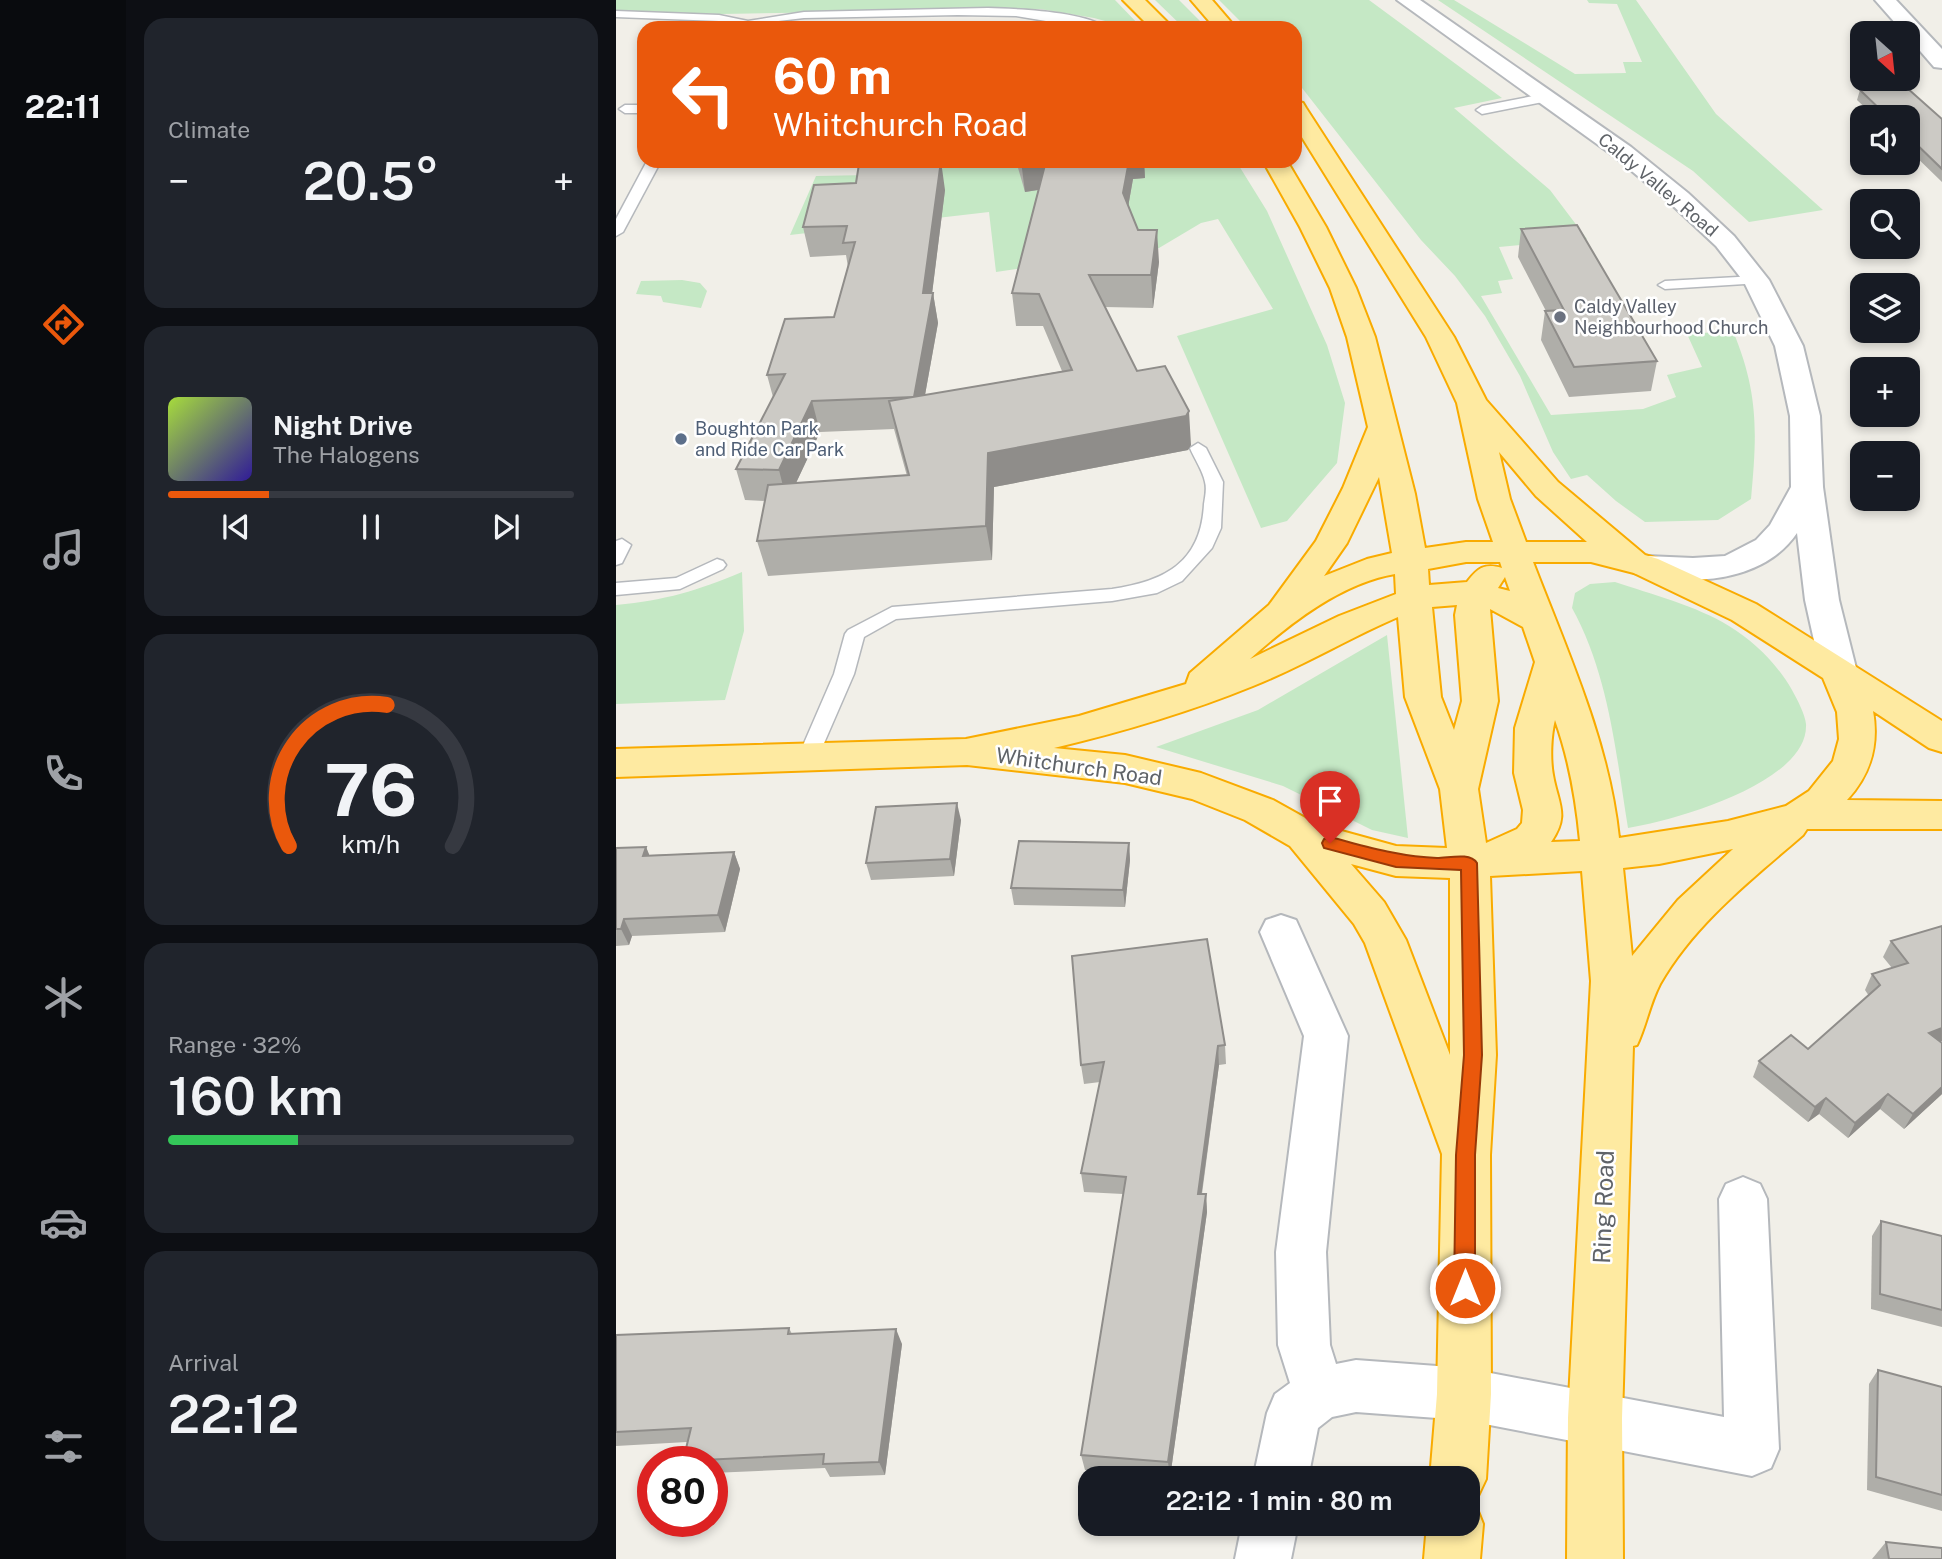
<!DOCTYPE html>
<meta charset="utf-8">
<style>
:root{--surface:#171b24;--page:#20242c;--text:#f1f3f6;--muted:#9ea1a6;--line:#363941;--accent:#ea580c}
body{margin:0;font-family:"Public Sans",sans-serif;background:var(--page);color:var(--text);height:100vh;display:flex;flex-direction:column;font-size:26px;white-space:nowrap}
*{box-sizing:border-box;margin:0}
p{font-size:23px;color:var(--muted)}
.icon{flex:none;width:38px;height:38px;fill:none;stroke:currentColor;stroke-width:2;stroke-linecap:round;stroke-linejoin:round}
.map{position:relative;flex:1;overflow:hidden}
.drawer{display:flex;flex-direction:column;gap:18px;padding:18px;background:#0d0f14;width:490px}
.drawer>*{flex:none}
.guide{position:absolute;left:21px;top:21px;width:665px;height:147px;border-radius:21px;box-shadow:0 4px 10px #0003;background:#ea580c;color:#fff;overflow:hidden}
.needle{width:46px;rotate:153deg}
.buttons{position:absolute;left:1234px;top:21px;display:grid;gap:14px}
.buttons a{display:grid;place-items:center;width:70px;height:70px;border-radius:14px;background:var(--surface);box-shadow:0 4px 10px #0003;font-size:35px}
.speed{position:absolute;left:21px;top:1446px;display:flex;gap:14px;font-size:35px;font-weight:700;text-align:center}
.speed>*{display:grid;place-content:center;width:91px;height:91px;border-radius:50%;background:var(--surface);box-shadow:0 4px 10px #0003;line-height:1}
.speed .limit{border:10px solid #d22;background:#fff;color:#111}
.pin{position:absolute;display:grid;place-items:center;width:60px;height:60px;color:#fff;margin:-72px -30px;border-radius:50% 50% 50% 0;rotate:-45deg;box-shadow:0 0 7px #0007}
.pin .icon{rotate:45deg}
.me{position:absolute;width:77px;margin:-38px;rotate:0deg;stroke-linejoin:round;filter:drop-shadow(0 0 5px #0008)}
.turn{display:flex;align-items:center;gap:24px;height:147px;padding:0 21px;font-size:32px}
.turn .icon{width:91px;height:91px;stroke-width:2.5}
.turn b{display:block;font-size:49px;line-height:60px}
.big{font-size:52px;font-weight:600;line-height:1.1}
.drawer .tile{flex:1;display:flex;flex-direction:column;justify-content:center;gap:10px;min-width:0;padding:0 24px;border-radius:21px;background:var(--page)}
.drawer .dial{align-items:center;gap:0}
.dial svg{height:182px;overflow:visible;fill:none;stroke:var(--line);stroke-width:7;stroke-linecap:round;text-anchor:middle}
.dial text{fill:var(--text);stroke:none}
.song{display:flex;align-items:center;gap:21px}
.cover{width:84px;height:84px;border-radius:10px;background:linear-gradient(135deg,hsl(80 70% 55%),hsl(250 70% 35%))}
.played{height:7px;border-radius:4px;background:linear-gradient(90deg,var(--accent) 25%,var(--line) 25%)}
.keys{display:flex;justify-content:space-around;direction:ltr}
.heat{display:flex;justify-content:space-between;align-items:center;font-size:38px;direction:ltr}
.charge{height:10px;border-radius:5px;background:linear-gradient(90deg,#34c759 32%,var(--line) 0)}
.trip{position:absolute;left:462px;top:1466px;width:402px;height:70px;border-radius:21px;background:var(--surface);box-shadow:0 4px 10px #0003;font-weight:600;line-height:70px;text-align:center}
main{display:flex;flex:1;min-height:0}
.dock{display:flex;flex-direction:column;width:126px;justify-content:space-around;align-items:center;background:#090b0e;color:var(--muted)}
.dock .icon{width:49px;height:49px}
.dock .selected{color:var(--accent)}
.dock b{font-size:32px;color:var(--text)}
.map>svg:first-child{display:block}
.green{fill:#c5e8c5}
.lines{fill:none;stroke-linecap:round;stroke-linejoin:round}
.service-casing{stroke:#b5b8bc;stroke-width:3}
.minor-casing{stroke:#b5b8bc;stroke-width:4}
.tertiary-casing{stroke:#b5b8bc;stroke-width:4}
.trunk-casing{stroke:#f9ab00;stroke-width:4}
.service{fill:#fff;fill-rule:evenodd}
.minor{fill:#fff;fill-rule:evenodd}
.tertiary{fill:#fff;fill-rule:evenodd}
.trunk{fill:#feeaa1;fill-rule:evenodd}
.wall{fill:#afaea9;fill-rule:evenodd}
.shaded-wall{fill:#8f8d8a}
.building{fill:#cccac5;stroke:#8f8d8a;stroke-width:2}
.route{fill:#ea580c;stroke:#983908;stroke-width:2}
.worship-dot{fill:#6b7280;stroke:#fff;stroke-width:2.5}
.service-dot{fill:#5c6f8a;stroke:#fff;stroke-width:2.5}
.labels{text-anchor:middle;stroke-width:5;stroke-linejoin:round;paint-order:stroke}
.far-street-label{font-size:18px;fill:#5f6368;stroke:#fff}
.far-worship-label{font-size:18px;fill:#5b616d;stroke:#fff;text-anchor:start}
.far-service-label{font-size:18px;fill:#4e5e75;stroke:#fff;text-anchor:start}
.street-label{font-size:21px;fill:#5f6368;stroke:#fff}
.near-street-label{font-size:24px;fill:#5f6368;stroke:#fff}
</style>
<main>
<nav class="dock">
<b>22:11</b>
<svg class="icon selected" aria-label="directions" viewBox="0 0 24 24"><path d="M12 3l9 9-9 9-9-9zM9 14v-3h6M13 9l2 2-2 2"/></svg>
<svg class="icon" aria-label="music" viewBox="0 0 24 24"><path d="M9 18V5l10-2v13"/><circle cx="6" cy="18" r="3"/><circle cx="16" cy="16" r="3"/></svg>
<svg class="icon" aria-label="phone" viewBox="0 0 24 24"><path d="M5 4h4l2 5-3 2q2 4 5 5l2-3 5 2v4C11 20 4 13 5 4z"/></svg>
<svg class="icon" aria-label="climate" viewBox="0 0 24 24"><path d="M12 3v18M4 7l16 10M4 17L20 7"/></svg>
<svg class="icon" aria-label="car" viewBox="0 0 24 24"><path d="M5 17H2v-5l4-1 3-4h7l3 4 3 1v5h-3M9 17h6M6 11h13"/><circle cx="7" cy="17" r="2"/><circle cx="17" cy="17" r="2"/></svg>
<svg class="icon" aria-label="filters" viewBox="0 0 24 24"><path d="M4 7h16M4 17h16"/><circle cx="9" cy="7" r="2"/><circle cx="15" cy="17" r="2"/></svg>
</nav>
<section class="drawer">
<div class="tile"><p>Climate</p>
<div class="heat"><a>−</a><b class="big">20.5°</b><a>+</a></div>
</div>
<div class="tile">
<div class="song"><i class="cover"></i><div><b>Night Drive</b><p>The Halogens</p></div></div>
<div class="played"></div>
<div class="keys"><svg class="icon" aria-label="previous" viewBox="0 0 24 24"><path d="M18 5L8 12l10 7zM5 5v14"/></svg><svg class="icon" aria-label="pause" viewBox="0 0 24 24"><path d="M8 5v14M16 5v14"/></svg><svg class="icon" aria-label="next" viewBox="0 0 24 24"><path d="M6 5l10 7-10 7zM19 5v14"/></svg></div>
</div>
<div class="tile dial"><svg viewBox="0 0 100 80">
<path d="M14 69A42 42 0 1 1 86 69"/>
<path d="M14 69A42 42 0 0 1 57 7" stroke="#ea580c"/>
<text x="50" y="56" font-size="32" font-weight="700">76</text>
<text x="50" y="72" font-size="11">km/h</text>
</svg></div>
<div class="tile"><p>Range · 32%</p><b class="big">160 km</b><div class="charge"></div></div>
<div class="tile"><p>Arrival</p><b class="big">22:12</b></div>
</section>
<div class="map">
<svg width="1326" height="1559" viewBox="0 0 1326 1559">
<rect width="100%" height="100%" fill="#f1efe8"/>
<g class="green">
<polygon points="0,0 499,0 526,28 515,28 478,18 424,9 105,14 0,11"/>
<polygon points="539,0 563,0 591,28 568,28"/>
<path d="M603,0H753L886,98L838,108L934,190L971,239L883,247L897,279L882,281L886,293L865,296L935,415L1027,409L1060,397L1051,375L1086,367L1071,334L1117,331C1143,394 1141,433 1135,499L1102,520L1029,522L1000,501L971,475L955,479L937,452L904,376L869,316L839,276L805,240L679,79V28H631Z"/>
<polygon points="822,0 838,0 959,74 1010,73 1007,62 1026,62 1001,4 973,3 971,0 1020,0 1100,114 1207,210 1133,222 1077,171"/>
<polygon points="315,161 620,161 651,211 711,345 729,403 721,463 671,521 645,528 561,336 657,309 602,219 585,223 543,248 380,272 373,212 174,235 200,176 305,174"/>
<polygon points="66,280 84,283 91,291 85,308 47,302 45,296 20,294 25,281"/>
<path d="M126,572L128,631L109,700L0,704V605C51,600 80,591 126,572Z"/>
<path d="M999,582C1035,594 1081,606 1113,626C1139,642 1161,664 1176,690C1181,699 1189,714 1190,724C1193,783 1057,821 1012,828C1000,754 993,675 956,608L959,593L974,584Z"/>
<polygon points="771,635 792,838 756,830 667,786 540,747 642,710"/>
</g>
<g class="lines">
<defs>
<g id="service">
<path d="M372,8C401,9 468,11 491,28H472L400,16L342,15L188,18L154,22L133,28H116L120,25L103,21L0,17V11L103,15L132,21L188,12Z"/>
<polygon points="928,94 932,95 932,101 866,114 860,110 866,106"/>
<polygon points="28,105 28,113 9,113 3,109 9,105"/>
<polygon points="31,161 45,161 7,232 0,236 0,219"/>
<polygon points="1140,276 1147,280 1145,283 1049,289 1042,285 1049,281"/>
<path d="M582,443L590,448L607,482L605,528L596,548L566,581L541,593L496,601L280,619L248,637L238,674L202,757L199,762L192,764L185,762L182,757L218,674L229,634L232,630L276,607L496,589C549,581 585,563 588,504C589,497 591,489 589,482C587,471 578,458 574,448Z"/>
<polygon points="6,539 15,545 6,563 0,565 0,541"/>
<polygon points="101,559 107,561 110,565 107,569 64,589 0,595 0,583 60,578"/>
</g>
<g id="minor">
<polygon points="1259,0 1280,0 1326,49 1326,68 1318,67 1292,37 1292,33 1288,33"/>
<polygon points="665,915 680,920 732,1036 710,1252 714,1345 720,1364 740,1360 848,1368 1108,1417 1103,1199 1110,1184 1127,1177 1144,1184 1151,1199 1163,1449 1155,1468 1136,1476 848,1420 740,1412 716,1417 702,1428 692,1479 637,1479 651,1413 659,1394 674,1383 662,1345 660,1252 688,1036 644,932 650,920"/>
<polygon points="626,1524 682,1524 675,1559 619,1559"/>
</g>
<path id="tertiary" d="M781,0H804L1015,147L1072,193L1118,236L1153,280L1187,346L1204,416L1207,487L1223,600L1241,672L1236,681L1223,684L1210,681L1205,672L1189,600L1181,533C1147,583 1072,587 1018,573L1013,566L1018,559L1030,556L1077,558L1109,556L1140,540L1154,525L1175,487L1174,416L1159,346L1128,282L1100,246L1054,203L999,157Z"/>
<g id="trunk">
<polygon points="507,0 529,0 557,28 535,28"/>
<polygon points="575,0 596,0 620,28 599,28"/>
<path d="M679,101L687,103L690,108L838,337L870,400L942,482L1029,555L1042,559L1140,604L1326,721V752L1313,748L1257,711C1263,745 1255,774 1231,800L1326,801V829H1191L1187,835C1136,879 1078,924 1044,984C1034,1003 1030,1026 1021,1045L1017,1046L1006,1418L1007,1559H951L952,1418L975,981L966,871L874,876L880,1055L874,1155L875,1394L870,1479L861,1498L853,1502L859,1504L867,1524L864,1559H808L811,1524H852V1479H814L821,1394L826,1154L749,943L738,924L674,846L629,820L576,799L509,783L351,765L0,777V749L350,739L463,716L570,684L574,673L653,605L700,541L727,488L752,427L731,337L714,288L684,227L647,161H671L710,227L740,288L759,337L799,494L809,548L850,542H877L862,499L841,403L810,337L679,126ZM883,452L920,496L971,542H910L894,499ZM763,477L776,553L751,559L708,576L731,543ZM850,562H884L886,568C868,563 862,568 851,582L813,585L812,569ZM917,562H975L1018,573L1116,620L1207,678L1221,712L1223,739L1217,761L1193,791L1170,806L1112,821L1003,838C993,741 951,651 917,562ZM779,574L780,594L723,616L634,659C673,624 725,583 779,574ZM889,577L894,591L882,588ZM841,605L839,615L846,701L838,730L825,697L816,607ZM874,609L907,627L919,662L899,728L898,773L907,810L906,823L901,829L870,843L862,789L882,701ZM782,617L789,697L824,789L831,848L780,846L700,824L657,800L585,773L509,755L438,748C506,732 573,712 637,686C687,666 733,638 782,617ZM939,720C953,759 960,799 964,841L935,842C954,815 942,804 937,775C934,759 935,735 939,720ZM1117,849L1062,900L1016,956L1007,868L1043,864ZM735,864L780,876L834,878V1055L790,940L768,902Z"/>
</g>
</defs>
<use href="#service" class="service-casing"/>
<use href="#minor" class="minor-casing"/>
<use href="#tertiary" class="tertiary-casing"/>
<use href="#trunk" class="trunk-casing"/>
<use href="#service" class="service"/>
<use href="#minor" class="minor"/>
<use href="#tertiary" class="tertiary"/>
<use href="#trunk" class="trunk"/>
</g>
<g class="wall">
<polygon points="1244,90 1326,119 1326,182 1292,149 1292,117 1259,117 1241,100"/>
<path d="M400,161H528L529,178L517,179L512,207L522,230L543,262L537,308L489,307L521,371L575,445L572,450L378,487L376,560L152,576L141,541L149,501L129,500L120,469L157,397L151,375L218,317L232,267L230,255L194,257L187,227L329,190L316,293H317L322,323L309,395L446,371L427,326H400L396,293L422,190L409,192ZM278,429L291,476L180,483L204,432Z"/>
<polygon points="905,229 1041,361 1035,391 953,397 925,340 929,311 930,311 902,257"/>
<polygon points="345,820 338,876 255,880 250,863"/>
<polygon points="513,843 514,860 509,907 398,905 395,888"/>
<polygon points="30,847 33,855 118,852 124,869 109,932 16,936 13,945 0,946 0,848"/>
<polygon points="1326,926 1324,1042 1326,1094 1288,1129 1264,1109 1232,1138 1203,1114 1192,1122 1137,1077 1143,1061 1192,1049 1253,996 1249,990 1256,974 1276,968 1267,957 1275,941"/>
<polygon points="609,1045 610,1064 603,1065 586,1194 590,1194 591,1212 554,1478 469,1470 465,1455 507,1194 468,1192 465,1173 484,1082 468,1084 465,1065"/>
<polygon points="1265,1221 1326,1236 1326,1327 1255,1309 1256,1236"/>
<polygon points="173,1328 176,1334 286,1344 269,1475 214,1477 209,1468 96,1473 96,1461 68,1461 71,1442 0,1446 0,1335"/>
<polygon points="1262,1370 1326,1387 1326,1511 1251,1490 1253,1384"/>
<polygon points="1270,1542 1326,1559 1256,1559"/>
</g>
<g class="shaded-wall">
<polygon points="325,161 329,190 314,310 317,293 322,323 303,428 298,397 307,293"/>
<polygon points="405,161 431,161 434,188 409,192"/>
<polygon points="513,161 528,161 529,178 517,179 509,224 507,193"/>
<polygon points="541,230 543,262 537,308 535,275"/>
<polygon points="196,401 204,432 171,502 163,470"/>
<polygon points="573,411 575,445 572,450 378,487 376,560 370,526 372,453"/>
<polygon points="341,803 345,820 338,876 334,859"/>
<polygon points="513,843 514,860 509,907 507,890"/>
<polygon points="30,847 37,864 27,856"/>
<polygon points="118,852 124,869 109,932 102,915"/>
<polygon points="8,919 16,936 13,945 5,929"/>
<polygon points="1326,1028 1326,1041 1305,1048 1313,1033"/>
<polygon points="602,1046 603,1065 583,1212 582,1194"/>
<polygon points="1326,1087 1326,1094 1288,1129 1297,1114"/>
<polygon points="1272,1094 1264,1109 1232,1138 1239,1123"/>
<polygon points="1210,1098 1203,1114 1192,1122 1199,1107"/>
<polygon points="590,1194 591,1212 554,1478 552,1462"/>
<polygon points="280,1329 286,1344 269,1475 263,1462"/>
</g>
<g class="building">
<polygon points="1255,79 1281,79 1326,119 1326,169 1292,136 1292,117 1272,117 1244,90"/>
<polygon points="325,161 307,293 317,293 298,397 196,401 163,470 120,469 169,374 151,375 169,319 218,317 239,242 227,243 231,226 187,227 198,185 240,183 243,164"/>
<polygon points="430,161 513,161 507,193 522,230 541,230 535,275 473,275 521,371 549,366 573,411 570,416 372,453 370,526 141,541 152,485 293,475 273,401 456,370 423,294 396,293"/>
<polygon points="961,225 1041,361 958,367 929,311 948,310 905,229"/>
<polygon points="341,803 334,859 250,863 260,807"/>
<polygon points="403,841 513,843 507,890 395,888"/>
<polygon points="30,847 27,856 118,852 102,915 8,919 5,929 0,929 0,848"/>
<polygon points="1326,926 1326,1028 1313,1033 1326,1043 1326,1087 1297,1114 1272,1094 1239,1123 1210,1098 1199,1107 1143,1061 1175,1035 1192,1049 1264,985 1256,974 1292,963 1275,941"/>
<polygon points="591,939 609,1045 602,1046 582,1194 590,1194 552,1462 465,1455 510,1177 465,1173 488,1062 465,1065 456,956"/>
<polygon points="1265,1221 1326,1236 1326,1310 1264,1294"/>
<polygon points="173,1328 172,1334 280,1329 263,1462 207,1464 208,1454 67,1461 75,1428 0,1432 0,1335"/>
<polygon points="1262,1370 1326,1387 1326,1495 1260,1477"/>
<polygon points="1270,1542 1326,1548 1326,1559 1273,1559"/>
</g>
<path class="route" d="M714,837C749,846 784,857 821,858C833,858 854,852 861,863L866,1055L859,1155V1288L856,1295L849,1298L841,1295L838,1288L840,1155L848,1055L845,870L780,867L708,848L706,843L708,839Z"/>
<circle class="worship-dot" cx="944" cy="317" r="7"/>
<circle class="service-dot" cx="65" cy="439" r="7"/>
<g class="labels">
<g class="far-street-label">
<text transform="translate(1042 185) rotate(40)" y="6">Caldy Valley Road</text>
</g>
<g class="far-worship-label">
<text x="958" y="313">Caldy Valley<tspan x="958" dy="21">Neighbourhood Church</tspan></text>
</g>
<g class="far-service-label">
<text x="79" y="435">Boughton Park<tspan x="79" dy="21">and Ride Car Park</tspan></text>
</g>
<g class="street-label">
<text transform="translate(463 767) rotate(8)" y="7">Whitchurch Road</text>
</g>
<g class="near-street-label">
<text transform="translate(988 1207) rotate(-88)" y="8">Ring Road</text>
</g>
</g>
</svg>
<div class="buttons">
<a><svg class="needle" viewBox="-14 -14 28 28"><path d="M0-13l5 13h-10z" fill="#e53935"/><path d="M0 13l5-13h-10z" fill="#9ea1a6"/></svg></a>
<a><svg class="icon" aria-label="sound" viewBox="0 0 24 24"><path d="M4 9h4l5-4v14l-5-4H4zM17 9q2 3 0 6"/></svg></a>
<a><svg class="icon" aria-label="search" viewBox="0 0 24 24"><circle cx="10" cy="10" r="6"/><path d="M15 15l6 6"/></svg></a>
<a><svg class="icon" aria-label="layers" viewBox="0 0 24 24"><path d="M12 4l9 5-9 5-9-5zM3 14l9 5 9-5"/></svg></a>
<a>+</a>
<a>−</a>
</div>
<div class="speed"><div class="limit">80</div></div>
<div class="pin" style="left:714px;top:843px;background:#d93025"><svg class="icon" aria-label="arrive" viewBox="0 0 24 24"><path d="M6 21V4h12l-3 4 3 4H6"/></svg></div>
<svg class="me" style="left:849px;top:1288px" viewBox="-20 -20 40 40"><circle r="17" fill="#ea580c" stroke="#fff" stroke-width="3"/><path d="M0-11L8 9 0 5-8 9z" fill="#fff"/></svg>
<div class="trip">22:12 · 1 min · 80 m</div>
<div class="guide">
<div class="turn"><svg class="icon" aria-label="left" viewBox="0 0 24 24"><path d="M17 20v-9H6M10 6l-5 5 5 5"/></svg><div><b>60 m</b>Whitchurch Road</div></div>
</div>
</div>
</main>
